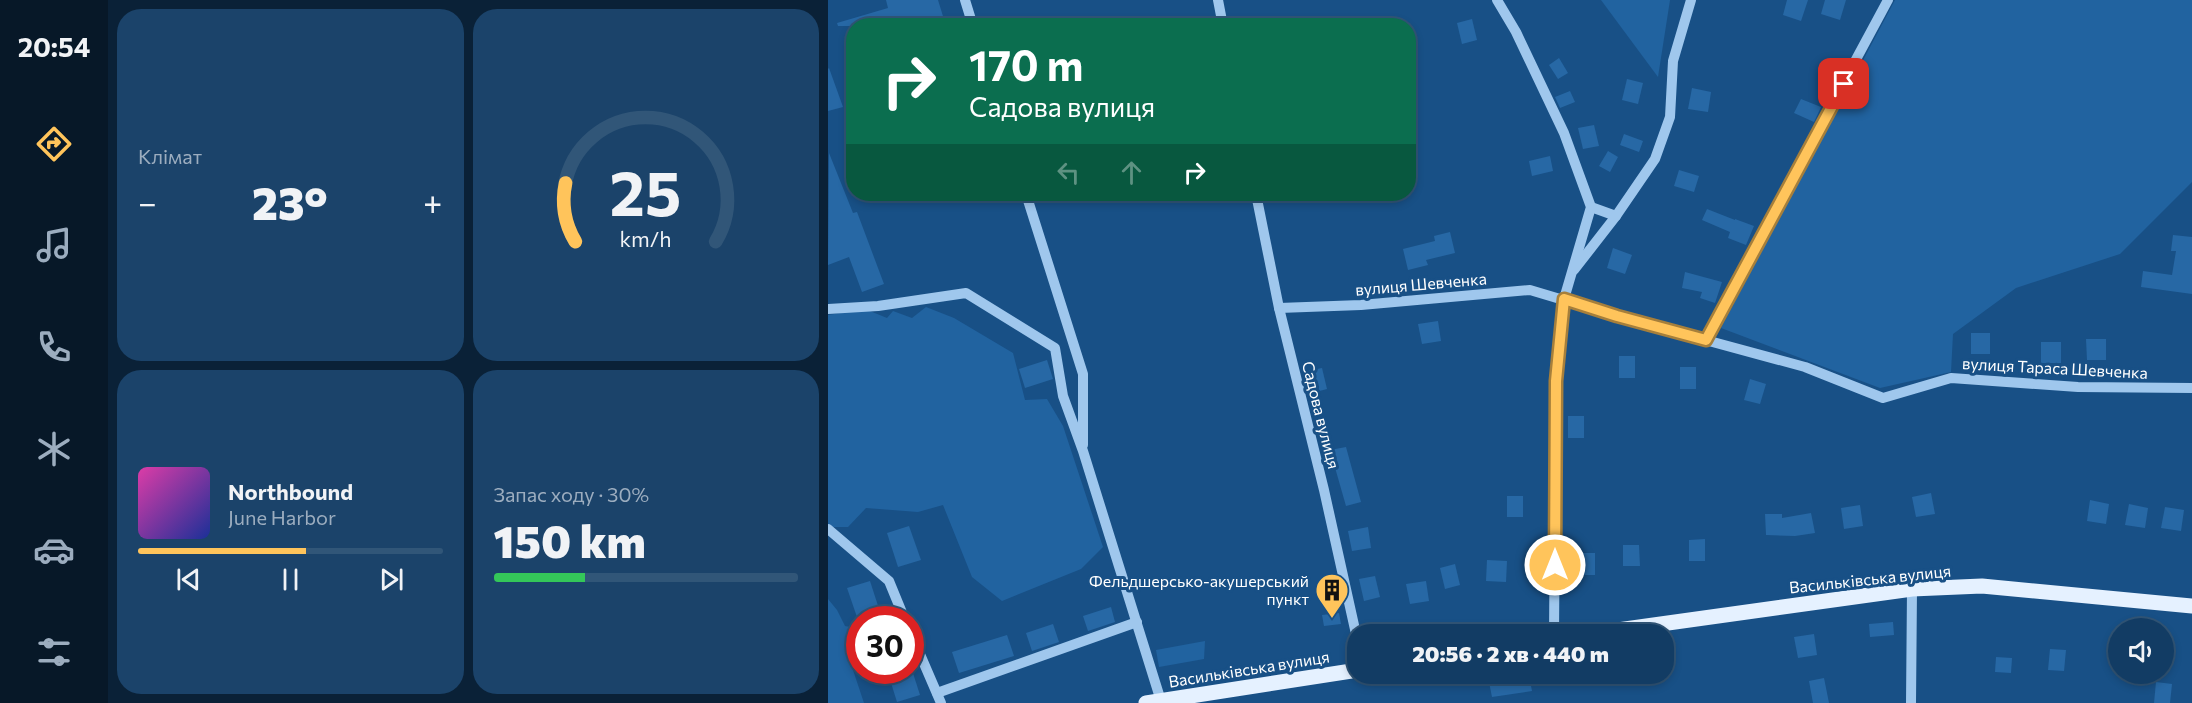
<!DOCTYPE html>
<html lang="uk">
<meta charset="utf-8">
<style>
:root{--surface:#123c64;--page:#1b436a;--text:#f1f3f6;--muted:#9cadbf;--line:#315678;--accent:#ffc45b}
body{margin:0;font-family:Commissioner,sans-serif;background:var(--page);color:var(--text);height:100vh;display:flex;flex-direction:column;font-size:22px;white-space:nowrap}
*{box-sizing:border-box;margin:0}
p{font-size:20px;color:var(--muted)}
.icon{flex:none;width:33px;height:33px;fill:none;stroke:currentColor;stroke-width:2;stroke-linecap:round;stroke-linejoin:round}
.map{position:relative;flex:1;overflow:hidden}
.drawer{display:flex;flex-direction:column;gap:9px;padding:9px;background:#0a2137;width:720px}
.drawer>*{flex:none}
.guide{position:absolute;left:18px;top:18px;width:570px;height:183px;border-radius:24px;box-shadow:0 3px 9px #0003,0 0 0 2px var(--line);background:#0b6e4f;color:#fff;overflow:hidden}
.controls{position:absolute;left:1280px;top:618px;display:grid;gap:12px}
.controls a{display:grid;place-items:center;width:66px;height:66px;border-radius:50%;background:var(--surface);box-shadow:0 3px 9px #0003,0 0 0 2px var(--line);font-size:30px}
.speed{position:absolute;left:18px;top:606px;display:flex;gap:12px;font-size:30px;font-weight:700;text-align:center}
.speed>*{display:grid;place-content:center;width:78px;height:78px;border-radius:50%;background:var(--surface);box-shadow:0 3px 9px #0003,0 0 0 2px var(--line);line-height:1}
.speed .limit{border:9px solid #d22;background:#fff;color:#111}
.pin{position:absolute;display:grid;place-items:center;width:51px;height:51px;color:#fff;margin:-26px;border-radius:12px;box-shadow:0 3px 9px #0006}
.me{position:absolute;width:66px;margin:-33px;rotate:0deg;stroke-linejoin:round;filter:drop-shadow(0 0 4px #0008)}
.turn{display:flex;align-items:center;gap:21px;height:126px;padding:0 24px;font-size:27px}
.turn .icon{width:78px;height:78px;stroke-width:2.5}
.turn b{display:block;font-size:42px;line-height:51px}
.lanes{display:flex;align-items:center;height:57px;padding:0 24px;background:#0003;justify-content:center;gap:30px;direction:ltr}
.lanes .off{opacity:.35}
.big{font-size:45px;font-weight:800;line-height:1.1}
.drawer .widget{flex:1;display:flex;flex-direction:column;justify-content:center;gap:9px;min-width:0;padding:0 21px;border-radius:24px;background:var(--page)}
.drawer .dial{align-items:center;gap:0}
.dial svg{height:156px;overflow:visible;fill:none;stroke:var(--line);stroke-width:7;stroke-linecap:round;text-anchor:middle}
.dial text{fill:var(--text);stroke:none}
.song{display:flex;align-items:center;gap:18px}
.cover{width:72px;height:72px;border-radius:9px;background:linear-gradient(135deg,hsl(320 70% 55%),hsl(230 70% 35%))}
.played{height:6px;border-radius:3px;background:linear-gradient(90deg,var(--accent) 55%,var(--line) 55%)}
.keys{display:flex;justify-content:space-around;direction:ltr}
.heat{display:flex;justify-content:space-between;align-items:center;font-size:33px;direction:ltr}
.charge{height:9px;border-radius:4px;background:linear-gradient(90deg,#34c759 30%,var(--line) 0)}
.drawer .tiles{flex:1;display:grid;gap:9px;grid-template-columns:repeat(2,1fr)}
.trip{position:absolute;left:519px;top:624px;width:327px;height:60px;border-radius:24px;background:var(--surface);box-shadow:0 3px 9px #0003,0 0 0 2px var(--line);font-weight:800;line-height:60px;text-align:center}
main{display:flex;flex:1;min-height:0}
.dock{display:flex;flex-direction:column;width:108px;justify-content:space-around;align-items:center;background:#071828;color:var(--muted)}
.dock .icon{width:42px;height:42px}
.dock .current{color:var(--accent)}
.dock b{font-size:27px;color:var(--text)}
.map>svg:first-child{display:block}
.green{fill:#2163a0}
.building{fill:#2768a5}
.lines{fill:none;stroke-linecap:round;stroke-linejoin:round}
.minor{stroke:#9fc7ed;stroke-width:10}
.major{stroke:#e5f1ff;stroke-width:15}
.route-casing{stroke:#a67f3b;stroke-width:15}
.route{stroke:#ffc45b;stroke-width:10}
.labels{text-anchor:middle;stroke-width:6;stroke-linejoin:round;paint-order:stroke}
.street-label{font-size:16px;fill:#fff;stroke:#185086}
.poi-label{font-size:16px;fill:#fff;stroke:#185086;text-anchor:end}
</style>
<main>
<nav class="dock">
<b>20:54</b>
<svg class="icon current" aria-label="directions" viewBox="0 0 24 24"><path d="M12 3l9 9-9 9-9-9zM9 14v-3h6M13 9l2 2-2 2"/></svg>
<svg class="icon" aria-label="music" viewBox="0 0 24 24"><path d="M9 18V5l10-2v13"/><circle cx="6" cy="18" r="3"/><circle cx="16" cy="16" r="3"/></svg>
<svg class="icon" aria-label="phone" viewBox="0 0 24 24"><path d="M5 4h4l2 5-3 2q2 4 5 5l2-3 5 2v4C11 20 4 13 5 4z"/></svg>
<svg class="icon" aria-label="climate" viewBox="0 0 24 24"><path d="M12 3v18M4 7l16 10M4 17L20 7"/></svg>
<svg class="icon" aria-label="car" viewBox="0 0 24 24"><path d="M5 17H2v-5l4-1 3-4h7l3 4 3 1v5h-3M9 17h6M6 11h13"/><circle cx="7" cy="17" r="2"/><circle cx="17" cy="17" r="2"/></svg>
<svg class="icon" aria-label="filters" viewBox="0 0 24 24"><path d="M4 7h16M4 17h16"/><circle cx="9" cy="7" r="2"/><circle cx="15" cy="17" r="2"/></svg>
</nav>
<section class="drawer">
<div class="tiles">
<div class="widget"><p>Клімат</p>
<div class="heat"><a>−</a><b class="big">23°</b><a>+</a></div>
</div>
<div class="widget dial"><svg viewBox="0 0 100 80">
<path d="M14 69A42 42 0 1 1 86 69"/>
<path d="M14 69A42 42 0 0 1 9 39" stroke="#ffc45b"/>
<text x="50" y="56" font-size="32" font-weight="700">25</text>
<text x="50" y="72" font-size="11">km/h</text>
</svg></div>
<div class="widget">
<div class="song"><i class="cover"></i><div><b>Northbound</b><p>June Harbor</p></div></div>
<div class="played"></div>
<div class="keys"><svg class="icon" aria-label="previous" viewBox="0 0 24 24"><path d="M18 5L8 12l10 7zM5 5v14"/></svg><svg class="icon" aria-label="pause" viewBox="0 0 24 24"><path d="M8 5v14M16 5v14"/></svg><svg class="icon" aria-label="next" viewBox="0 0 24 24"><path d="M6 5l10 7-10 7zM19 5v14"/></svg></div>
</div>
<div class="widget"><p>Запас ходу · 30%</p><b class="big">150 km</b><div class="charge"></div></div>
</div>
</section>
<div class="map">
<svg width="1364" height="703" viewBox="0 0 1364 703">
<rect width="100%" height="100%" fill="#185086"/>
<g class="green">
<polygon points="773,0 842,0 830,77"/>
<polygon points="1067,0 1364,0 1364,182 1292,254 1188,288 1125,334 1123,372 1052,388 893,328"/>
<polygon points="98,307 126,318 185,353 197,400 219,399 235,426 275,547 253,569 174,601 144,577 115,505 90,512 38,508 20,527 0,527 0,315 37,309 59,318 65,311 84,318"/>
<polygon points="0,599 9,610 17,626 31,629 31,668 25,670 36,703 0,703"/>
<polygon points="377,641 376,659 331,667 328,650"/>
</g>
<g class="building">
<polygon points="58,0 110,0 118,26 10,26 9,23 60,8"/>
<polygon points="959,0 980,0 973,21 955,15"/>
<polygon points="997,0 1018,0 1012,20 993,14"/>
<polygon points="644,19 649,40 634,44 629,23"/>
<polygon points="731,58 740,73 730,79 721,65"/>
<polygon points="1,68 15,107 0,111 0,69"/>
<polygon points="799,79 815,83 810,104 794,100"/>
<polygon points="864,88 883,92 880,112 860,109"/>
<polygon points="742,91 747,102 732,108 727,97"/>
<polygon points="973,99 993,107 986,122 966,113"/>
<polygon points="766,125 771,146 755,149 750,128"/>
<polygon points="796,134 815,141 811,152 792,145"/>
<polygon points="780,151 790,157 782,172 771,166"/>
<polygon points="1,153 25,213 29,212 56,284 34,292 21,257 0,265"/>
<polygon points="722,156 725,171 704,176 701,161"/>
<polygon points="851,170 871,176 866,192 846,186"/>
<polygon points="879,209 907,220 907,219 926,226 918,245 900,238 902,232 874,220"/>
<polygon points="622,232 627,253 598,260 600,265 580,270 575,249 607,241 606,236"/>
<polygon points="1345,235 1364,237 1364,294 1313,287 1315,271 1344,275 1348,251 1343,251"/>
<polygon points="785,248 804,255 797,274 779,268"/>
<polygon points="857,272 894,282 887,303 872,298 874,292 854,288"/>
<polygon points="610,321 613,341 594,344 590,324"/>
<rect x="1143" y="333" width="19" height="21"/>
<polygon points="1258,339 1278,339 1278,360 1259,360"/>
<rect x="1213" y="342" width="20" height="21"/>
<rect x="791" y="356" width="16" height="22"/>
<polygon points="219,360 225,379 197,388 191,369"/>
<rect x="852" y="367" width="16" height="22"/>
<polygon points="494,368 499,389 484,393 479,371"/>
<polygon points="922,379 938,384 932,404 916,400"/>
<rect x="740" y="416" width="16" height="22"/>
<polygon points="518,447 533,502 518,506 502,450"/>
<polygon points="1103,493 1107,514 1088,517 1084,497"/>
<rect x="679" y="496" width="16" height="21"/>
<polygon points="1262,500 1281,504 1278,524 1259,521"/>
<polygon points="1301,504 1320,508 1317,528 1297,525"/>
<polygon points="1032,505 1035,526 1016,529 1013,508"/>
<polygon points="1337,507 1356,510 1353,531 1333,528"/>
<polygon points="983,513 987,533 967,536 938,535 937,514 954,514 954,518"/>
<polygon points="81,526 93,560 70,567 59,533"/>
<polygon points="540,527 543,548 524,551 520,531"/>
<polygon points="877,539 877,561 861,561 861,540"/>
<polygon points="795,545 811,545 812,566 795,566"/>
<rect x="751" y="553" width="16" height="22"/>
<polygon points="659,560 679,561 678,582 658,581"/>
<polygon points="627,564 632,585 617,589 612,568"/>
<polygon points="547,576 552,597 536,601 531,579"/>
<polygon points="42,581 53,615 40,620 30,620 19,588"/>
<polygon points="598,581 601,601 582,604 578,584"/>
<polygon points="283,607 287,622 260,631 255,616"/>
<polygon points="511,613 513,624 496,626 494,615"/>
<polygon points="1065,622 1066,635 1042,637 1041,624"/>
<polygon points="225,624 231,642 204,651 198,633"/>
<polygon points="986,634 989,655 970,658 966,637"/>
<polygon points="179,635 186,656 131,673 124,652"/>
<polygon points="1222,649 1238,650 1236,671 1220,670"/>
<polygon points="1168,657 1184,658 1183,673 1167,672"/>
<polygon points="59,670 84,670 92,695 69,702"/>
<polygon points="701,676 704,691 664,697 661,682"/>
<polygon points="996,678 1001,703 985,703 981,681"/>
<polygon points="1328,682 1344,684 1342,703 1326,703"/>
</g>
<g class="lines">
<g class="minor">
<polyline points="137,0 145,26"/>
<polyline points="390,0 395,26"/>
<polyline points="669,0 688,32 736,133 763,207 736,299 728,381 726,634"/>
<polyline points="198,194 255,374 255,445"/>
<polyline points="428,194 451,308 496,490 530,643"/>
<polyline points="763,207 788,216"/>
<polyline points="746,270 788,216 827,159 842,117 845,61 863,0"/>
<polyline points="451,308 533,305 702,290 789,316 977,367 1055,398 1123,378 1250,387 1364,388"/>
<polyline points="0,309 50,306 138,293 227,348 235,396 255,451 333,701"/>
<polyline points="877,340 1060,0"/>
<polyline points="0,529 61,581 77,620"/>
<polyline points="82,631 113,703"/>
<polyline points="109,693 309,622"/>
<polyline points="1083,703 1084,589"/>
</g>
<g class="major">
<polyline points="761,634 1084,589 1154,586 1364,606"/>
<polyline points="318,703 530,670"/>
</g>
</g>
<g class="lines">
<defs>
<polyline id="route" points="727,565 728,381 736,299 789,316 878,340 1016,84"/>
</defs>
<use href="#route" class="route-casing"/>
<use href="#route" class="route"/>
</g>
<defs>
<symbol id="building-pin" viewBox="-11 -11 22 30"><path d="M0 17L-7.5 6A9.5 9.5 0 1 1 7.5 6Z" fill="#ffc45b" stroke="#185086"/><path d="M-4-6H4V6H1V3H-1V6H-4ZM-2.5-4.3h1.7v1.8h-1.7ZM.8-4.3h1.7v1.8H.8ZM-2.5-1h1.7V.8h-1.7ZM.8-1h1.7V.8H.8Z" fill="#111"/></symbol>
</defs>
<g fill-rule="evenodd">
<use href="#building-pin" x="485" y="571" width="38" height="52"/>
</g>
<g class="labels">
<g class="street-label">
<text transform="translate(593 284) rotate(-5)" y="6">вулиця Шевченка</text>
<text transform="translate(1227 368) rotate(3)" y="6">вулиця Тараса Шевченка</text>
<text transform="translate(493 415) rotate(76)" y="6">Садова вулиця</text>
<text transform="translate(1042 579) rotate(-6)" y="6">Васильківська вулиця</text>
<text transform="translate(421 669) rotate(-9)" y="6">Васильківська вулиця</text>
</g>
<g class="poi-label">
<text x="481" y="587">Фельдшерсько-акушерський<tspan x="481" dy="18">пункт</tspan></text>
</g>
</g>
</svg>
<div class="controls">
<a><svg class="icon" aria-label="sound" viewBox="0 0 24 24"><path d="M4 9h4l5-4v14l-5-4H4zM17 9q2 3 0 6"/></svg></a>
</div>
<div class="speed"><div class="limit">30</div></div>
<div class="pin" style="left:1016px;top:84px;background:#d93025"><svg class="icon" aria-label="arrive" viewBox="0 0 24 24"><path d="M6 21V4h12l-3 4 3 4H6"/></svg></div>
<svg class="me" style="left:727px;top:565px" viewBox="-20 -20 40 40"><circle r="17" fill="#ffc45b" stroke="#fff" stroke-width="3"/><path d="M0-11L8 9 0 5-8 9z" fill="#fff"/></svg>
<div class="trip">20:56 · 2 хв · 440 m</div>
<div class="guide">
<div class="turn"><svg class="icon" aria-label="right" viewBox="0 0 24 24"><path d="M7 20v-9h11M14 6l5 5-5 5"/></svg><div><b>170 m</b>Садова вулиця</div></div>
<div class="lanes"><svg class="icon off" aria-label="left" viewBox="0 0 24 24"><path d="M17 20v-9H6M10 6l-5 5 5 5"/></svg><svg class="icon off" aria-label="ahead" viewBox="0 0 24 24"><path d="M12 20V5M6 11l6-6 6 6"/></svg><svg class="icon" aria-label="right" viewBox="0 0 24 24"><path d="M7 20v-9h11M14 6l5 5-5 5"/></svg></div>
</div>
</div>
</main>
